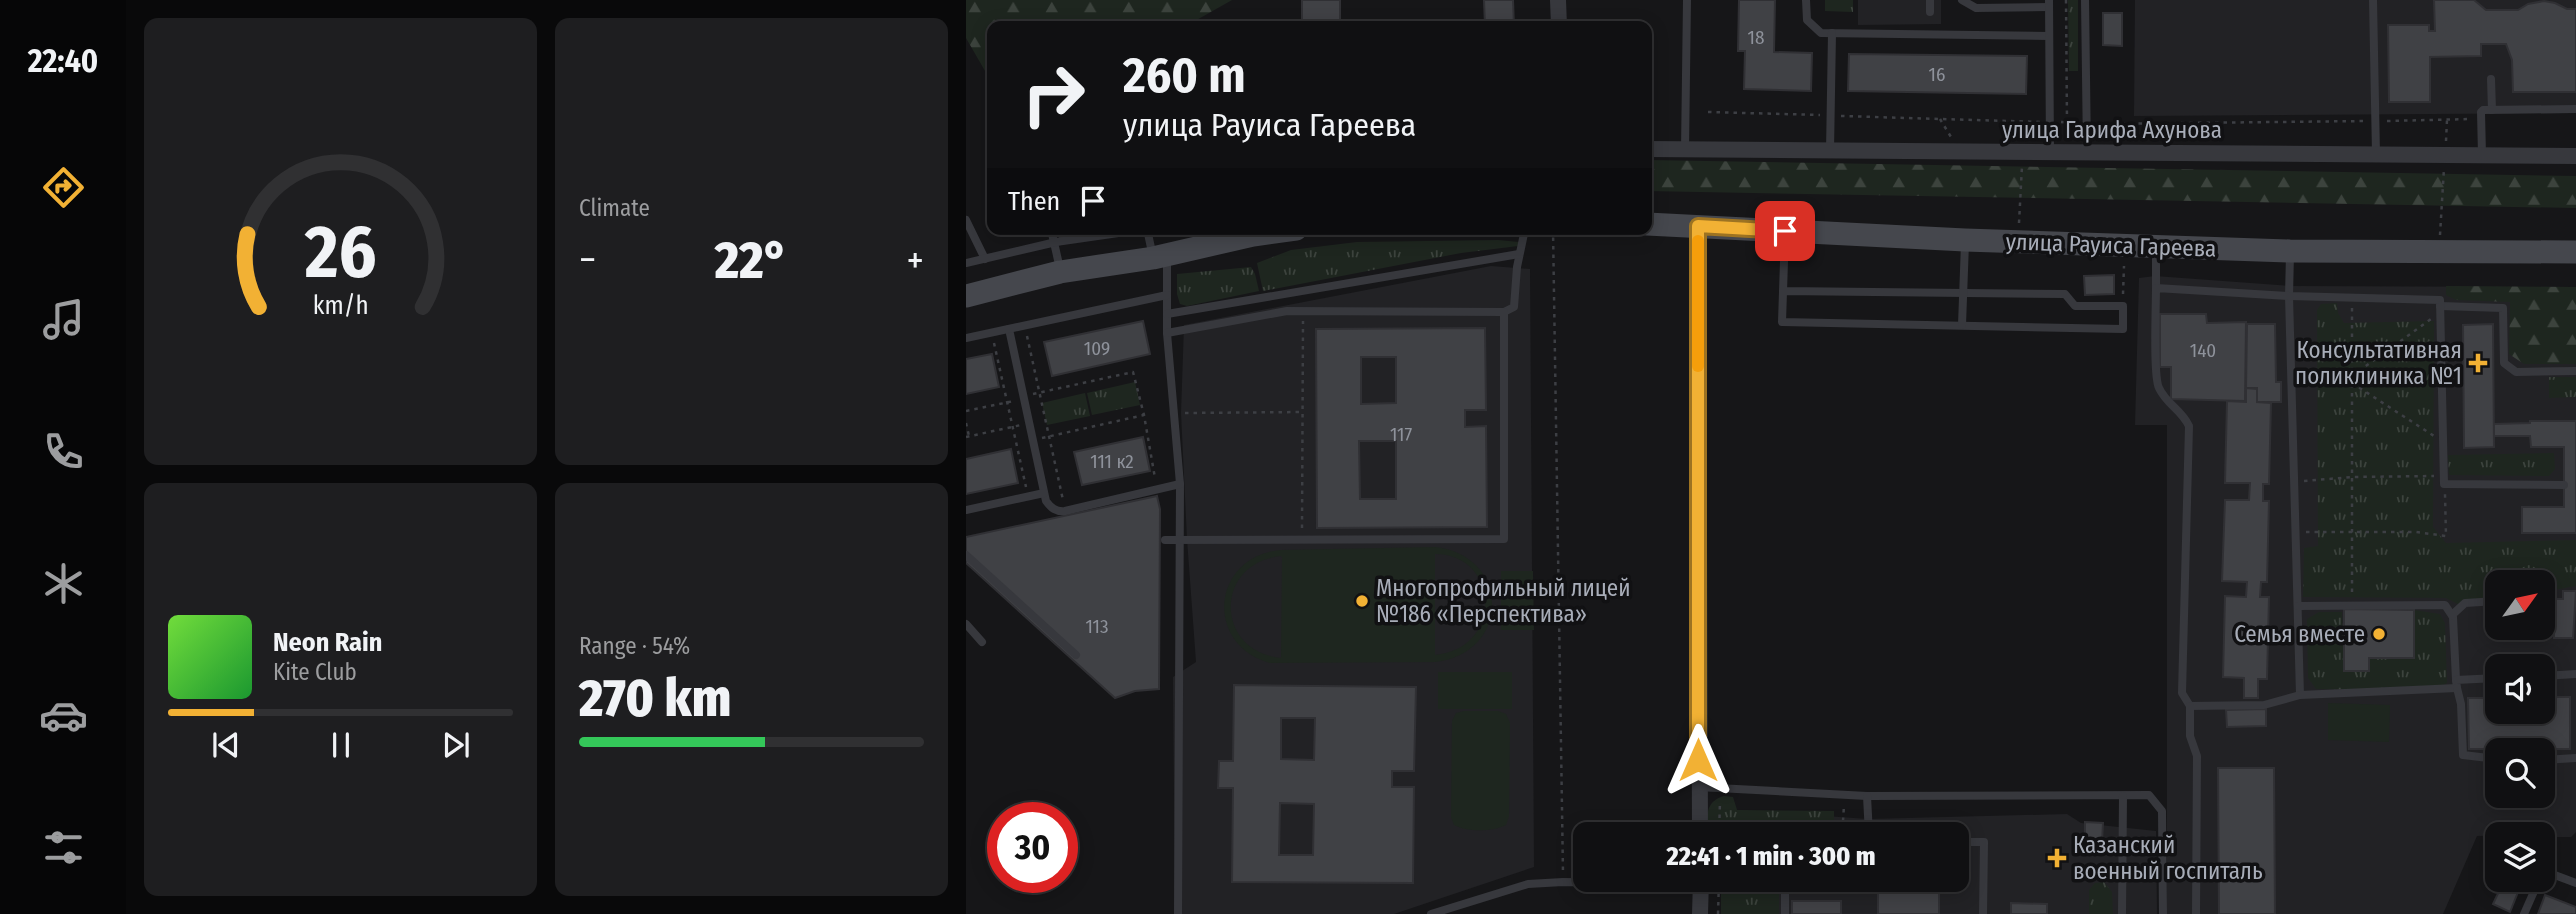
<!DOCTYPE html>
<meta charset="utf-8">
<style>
:root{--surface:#101012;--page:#1e1e20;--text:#f1f3f6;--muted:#9c9d9f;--line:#303032;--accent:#f2b134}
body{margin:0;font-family:"Fira Sans Condensed",sans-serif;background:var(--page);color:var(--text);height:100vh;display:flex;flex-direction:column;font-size:26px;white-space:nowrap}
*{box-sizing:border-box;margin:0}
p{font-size:23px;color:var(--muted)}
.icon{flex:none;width:38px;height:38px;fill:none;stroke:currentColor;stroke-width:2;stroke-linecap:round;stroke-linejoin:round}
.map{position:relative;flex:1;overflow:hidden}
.details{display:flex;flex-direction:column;gap:18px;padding:18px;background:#09090a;width:840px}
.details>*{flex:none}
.hud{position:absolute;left:21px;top:21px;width:665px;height:214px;border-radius:14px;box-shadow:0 4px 18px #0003,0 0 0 2px var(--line);background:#101012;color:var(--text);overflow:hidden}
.needle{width:46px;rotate:57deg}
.buttons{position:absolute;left:1519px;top:570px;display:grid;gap:14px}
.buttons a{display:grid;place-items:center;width:70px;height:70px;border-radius:14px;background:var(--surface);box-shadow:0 4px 18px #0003,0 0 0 2px var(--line);font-size:35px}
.speed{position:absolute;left:21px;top:802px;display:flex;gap:14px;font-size:35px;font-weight:700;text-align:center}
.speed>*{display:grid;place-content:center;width:91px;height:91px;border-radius:50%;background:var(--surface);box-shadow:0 4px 18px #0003,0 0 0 2px var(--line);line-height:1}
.speed .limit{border:10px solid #d22;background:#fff;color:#111}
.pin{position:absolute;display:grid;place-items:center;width:60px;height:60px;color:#fff;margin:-30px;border-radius:14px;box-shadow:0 4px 10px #0006}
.me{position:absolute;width:77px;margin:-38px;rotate:0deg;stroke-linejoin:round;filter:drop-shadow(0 0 5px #0008)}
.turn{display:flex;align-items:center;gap:24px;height:147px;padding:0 21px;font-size:32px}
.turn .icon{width:91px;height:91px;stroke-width:2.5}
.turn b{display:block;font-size:49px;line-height:60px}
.then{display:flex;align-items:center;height:66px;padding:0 21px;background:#0003;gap:14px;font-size:26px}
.big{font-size:52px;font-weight:800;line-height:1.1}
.details .card{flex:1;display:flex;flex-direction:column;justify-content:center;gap:10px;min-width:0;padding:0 24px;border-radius:14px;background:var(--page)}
.details .dial{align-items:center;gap:0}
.dial svg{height:182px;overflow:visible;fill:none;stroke:var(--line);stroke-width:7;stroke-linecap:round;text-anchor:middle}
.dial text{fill:var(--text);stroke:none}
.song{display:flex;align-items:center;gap:21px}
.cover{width:84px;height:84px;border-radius:10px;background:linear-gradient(135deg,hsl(100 70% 55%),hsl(130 70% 35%))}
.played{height:7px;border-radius:4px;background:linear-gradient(90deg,var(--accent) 25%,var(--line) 25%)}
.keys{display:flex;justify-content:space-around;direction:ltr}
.heat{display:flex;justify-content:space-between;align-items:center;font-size:38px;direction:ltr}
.charge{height:10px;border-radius:5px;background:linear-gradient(90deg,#34c759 54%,var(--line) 0)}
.details .tiles{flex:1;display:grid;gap:18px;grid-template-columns:repeat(2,1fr)}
.trip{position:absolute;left:607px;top:822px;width:396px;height:70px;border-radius:14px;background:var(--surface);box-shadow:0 4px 18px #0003,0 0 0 2px var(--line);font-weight:800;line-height:70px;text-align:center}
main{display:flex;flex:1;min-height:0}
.menu{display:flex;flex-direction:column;width:126px;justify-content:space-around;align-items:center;background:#060607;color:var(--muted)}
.menu .icon{width:49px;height:49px}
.menu .current{color:var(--accent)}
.menu b{font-size:32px;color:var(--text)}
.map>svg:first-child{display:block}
.built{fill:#222225;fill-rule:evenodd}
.grass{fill:url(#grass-tufts)}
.forest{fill:url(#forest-firs)}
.pitch{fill:#1e261f;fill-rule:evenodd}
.building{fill:#404145;stroke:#303034;stroke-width:2;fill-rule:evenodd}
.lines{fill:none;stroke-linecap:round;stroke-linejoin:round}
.path{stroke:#3d3f44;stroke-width:2.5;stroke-dasharray:3.5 5;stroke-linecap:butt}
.lane{stroke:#37383d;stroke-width:8}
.street{stroke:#37383d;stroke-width:16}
.secondary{stroke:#45474d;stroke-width:23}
.route-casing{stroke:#9d7322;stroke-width:18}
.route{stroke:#f2b134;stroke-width:12}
.slow{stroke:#f59e0b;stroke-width:12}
.poi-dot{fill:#f2b134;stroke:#111113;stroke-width:2.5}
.labels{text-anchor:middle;stroke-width:7;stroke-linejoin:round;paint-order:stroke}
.number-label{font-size:19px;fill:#8e929b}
.street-label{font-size:23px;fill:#a8adb8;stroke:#111113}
.poi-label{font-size:23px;fill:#a8adb8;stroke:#111113;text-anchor:end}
</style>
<main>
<nav class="menu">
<b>22:40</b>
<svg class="icon current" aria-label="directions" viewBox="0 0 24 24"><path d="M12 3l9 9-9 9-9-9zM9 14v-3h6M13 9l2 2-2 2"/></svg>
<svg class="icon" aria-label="music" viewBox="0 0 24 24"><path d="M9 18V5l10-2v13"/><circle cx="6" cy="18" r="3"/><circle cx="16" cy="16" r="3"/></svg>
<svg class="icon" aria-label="phone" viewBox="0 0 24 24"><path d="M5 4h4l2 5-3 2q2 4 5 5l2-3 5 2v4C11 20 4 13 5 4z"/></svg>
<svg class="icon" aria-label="climate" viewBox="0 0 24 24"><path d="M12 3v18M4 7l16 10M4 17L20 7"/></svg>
<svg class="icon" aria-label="car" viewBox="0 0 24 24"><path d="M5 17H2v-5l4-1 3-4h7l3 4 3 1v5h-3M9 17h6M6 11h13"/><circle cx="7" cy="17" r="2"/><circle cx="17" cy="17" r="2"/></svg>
<svg class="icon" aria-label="filters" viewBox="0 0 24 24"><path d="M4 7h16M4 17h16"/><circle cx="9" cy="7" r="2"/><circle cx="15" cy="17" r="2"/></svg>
</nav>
<section class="details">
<div class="tiles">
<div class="card dial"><svg viewBox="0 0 100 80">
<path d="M14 69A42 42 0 1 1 86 69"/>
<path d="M14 69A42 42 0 0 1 9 37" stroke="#f2b134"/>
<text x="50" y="56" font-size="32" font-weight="700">26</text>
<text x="50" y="72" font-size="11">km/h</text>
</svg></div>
<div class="card"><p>Climate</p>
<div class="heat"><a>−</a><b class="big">22°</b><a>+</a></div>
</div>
<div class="card">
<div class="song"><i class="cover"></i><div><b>Neon Rain</b><p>Kite Club</p></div></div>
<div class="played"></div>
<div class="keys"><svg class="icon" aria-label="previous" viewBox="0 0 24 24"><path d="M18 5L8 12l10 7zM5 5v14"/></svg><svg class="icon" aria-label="pause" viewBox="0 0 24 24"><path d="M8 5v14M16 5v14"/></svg><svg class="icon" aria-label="next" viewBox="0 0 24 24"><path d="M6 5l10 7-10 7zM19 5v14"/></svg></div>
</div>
<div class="card"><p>Range · 54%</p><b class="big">270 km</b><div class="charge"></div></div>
</div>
</section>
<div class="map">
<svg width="1610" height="914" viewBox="0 0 1610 914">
<defs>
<pattern id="grass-tufts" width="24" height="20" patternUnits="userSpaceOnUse" patternTransform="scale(1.75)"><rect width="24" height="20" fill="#1e261f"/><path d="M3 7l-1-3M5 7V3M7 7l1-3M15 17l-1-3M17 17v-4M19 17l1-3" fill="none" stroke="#3c433d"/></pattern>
<pattern id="forest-firs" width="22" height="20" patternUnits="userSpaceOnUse" patternTransform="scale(1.75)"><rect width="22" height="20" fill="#1e261f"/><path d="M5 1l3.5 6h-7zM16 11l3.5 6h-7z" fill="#3c433d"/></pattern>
</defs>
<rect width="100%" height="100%" fill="#161618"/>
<g class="built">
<polygon points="892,0 975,0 975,24 892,25"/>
<polygon points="1169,0 1610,0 1610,113 1168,116"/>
<polygon points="525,266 564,269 568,867 428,914 209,914 207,677 230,662 221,539 215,413 218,325"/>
<path d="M1189,276L1324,286L1610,287V832L1605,837H1577V835L1511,836L1477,914H1201V425H1169L1173,278ZM1531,583H1577V628H1531ZM1531,667H1577V712H1531ZM1531,751H1577V796H1531Z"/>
<polygon points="773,810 902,819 1101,814 1115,823 1190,831 1191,914 773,914 773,880 990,880 990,835 773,835"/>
</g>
<g class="grass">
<polygon points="859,0 887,0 887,12 859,11"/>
<polygon points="1102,0 1112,0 1112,71 1103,71"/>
<polygon points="532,240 553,242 552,246 495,253 297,291 291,263 325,250 391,242"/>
<polygon points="285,267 289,274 293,291 221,306 214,304 211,294 211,274"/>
<polygon points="1371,303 1372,313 1378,323 1468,321 1467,527 1480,543 1610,540 1610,586 1577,592 1577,583 1531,583 1531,604 1494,605 1480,598 1337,597 1338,548 1352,546 1351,310 1355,304"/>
<polygon points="1583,377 1610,377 1610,397 1583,398"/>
<polygon points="169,382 174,405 126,415 121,393"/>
<polygon points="119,393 124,416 81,425 76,403"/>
<polygon points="1588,453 1589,469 1583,476 1483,475 1482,455"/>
<polygon points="1448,610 1474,614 1479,623 1481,683 1467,691 1350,689 1342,678 1341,619 1353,612 1376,612 1378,670 1402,671 1403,658 1448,658"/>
<path d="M758,796L767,797L771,810L868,811V835H755V827L741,822C741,809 744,800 758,796Z"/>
<polygon points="755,880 819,880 813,892 813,914 755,914"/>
<polygon points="1138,882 1146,892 1147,914 1123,914 1123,890 1129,883"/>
</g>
<g class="forest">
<polygon points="0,0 266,0 220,26 26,26 26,83 0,38"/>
<polygon points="681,160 1610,176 1610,208 681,191"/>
<polygon points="1480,286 1610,287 1610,364 1558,364 1543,354 1544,302 1490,300 1480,295"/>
</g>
<g class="pitch">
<path d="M469,547C545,555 545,654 469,662L304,663C237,644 246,556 315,550ZM469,554C534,554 538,649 469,655ZM315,556L316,557L315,658C248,651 248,563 315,556Z"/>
<polygon points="535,571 567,571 568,630 535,630"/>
<rect x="472" y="672" width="74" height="37"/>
<polygon points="1362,703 1424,705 1423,742 1362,740"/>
<path d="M498,711H532L540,714L544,723L543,816L540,825C526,832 501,832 488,825L485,817L486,721L490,713Z"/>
</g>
<g class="building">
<rect x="336" y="0" width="38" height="26"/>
<polygon points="518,0 547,0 548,26 519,26"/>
<polygon points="773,0 809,0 808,52 846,53 845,91 778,89 779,51 772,51"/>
<polygon points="1468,0 1508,0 1520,10 1552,10 1562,4 1578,1 1589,3 1601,9 1610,9 1610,92 1547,92 1546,60 1540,44 1515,44 1515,56 1464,57 1464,102 1423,102 1422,25 1463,25 1463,31 1469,31"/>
<polygon points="1137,13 1156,13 1156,46 1137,45"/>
<polygon points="883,54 1061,56 1060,94 882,91"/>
<polygon points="92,229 135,229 94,238"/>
<polygon points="1148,275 1148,294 1119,295 1118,276"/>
<polygon points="1194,314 1240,314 1241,323 1280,322 1279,401 1205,399 1205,367 1194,367"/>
<polygon points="177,321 184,354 86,376 78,342"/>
<polygon points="1281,324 1309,324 1310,382 1315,382 1315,402 1291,402 1291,388 1280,388"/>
<polygon points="1527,324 1528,447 1498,448 1497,325"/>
<path d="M519,328L520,410H499V427L520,426L521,527L351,528L350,329ZM395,357H430V403L395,404ZM393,441H430V499H394Z"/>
<polygon points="26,354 33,387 0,394 0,359"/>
<polygon points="1280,388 1291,389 1291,402 1305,403 1303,484 1297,484 1297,501 1303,501 1301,582 1295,582 1294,597 1303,597 1301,679 1292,679 1292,698 1278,698 1278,678 1257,677 1259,596 1280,597 1281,582 1256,581 1259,500 1283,500 1284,483 1259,483 1261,401 1280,402"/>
<polygon points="1564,421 1610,421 1610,533 1556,533 1556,507 1598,507 1598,447 1565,447 1564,436 1528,436 1528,424 1564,423"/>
<polygon points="177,437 184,471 116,485 108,452"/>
<polygon points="45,449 52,483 0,494 0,459"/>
<polygon points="191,496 194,509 193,689 169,691 149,698 0,563 0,537"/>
<polygon points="1597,591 1610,591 1607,638 1588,638 1587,599 1597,599"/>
<polygon points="1378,609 1448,610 1448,658 1403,658 1403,671 1378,671"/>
<path d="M268,685L450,687L448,771H426V787H448L447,883L266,882L267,788H252L253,761H267ZM315,718H349L348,760L315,759ZM314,803L348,804L347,855H313Z"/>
<polygon points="1577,697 1604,697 1604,749 1503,749 1502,698 1531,698 1531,712 1577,712"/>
<polygon points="1300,709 1300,726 1261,727 1260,710"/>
<polygon points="1252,768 1308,768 1309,914 1253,914"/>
<rect x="868" y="821" width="18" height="14"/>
<polygon points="1119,822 1137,823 1136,843 1119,842"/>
<rect x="912" y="880" width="61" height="34"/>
<polygon points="1536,885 1552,892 1544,912 1527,904"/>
<polygon points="1579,895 1610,907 1610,914 1572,914"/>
<rect x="826" y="901" width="49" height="13"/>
<polygon points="1045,903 1081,904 1081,914 1045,914"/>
</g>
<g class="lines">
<g class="path">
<polyline points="1100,0 1101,123"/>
<polyline points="742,112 854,115"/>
<polyline points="875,116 1075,122"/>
<polyline points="974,119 985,137"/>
<polyline points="1421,121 1505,119"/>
<polyline points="1095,122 1110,123"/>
<polyline points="1130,124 1400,121"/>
<polyline points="1480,141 1481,120"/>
<polyline points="1053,223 1056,166"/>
<polyline points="587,229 597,873"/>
<polyline points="1474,235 1478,168"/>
<polyline points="1157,294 1158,266"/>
<polyline points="1386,308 1386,595"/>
<polyline points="61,336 97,500"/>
<polyline points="28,343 60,487"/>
<polyline points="1335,377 1386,376 1465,319"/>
<polyline points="1386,383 1468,436"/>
<polyline points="67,394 167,372 178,415"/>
<polyline points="0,411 48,401"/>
<polyline points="219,413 337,412"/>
<polyline points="0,423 3,436"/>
<polyline points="0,437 55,425"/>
<polyline points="76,438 178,415 189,478"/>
<polyline points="1338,481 1386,477 1468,476"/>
<polyline points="336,528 337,321"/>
<polyline points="1340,532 1450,532 1480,536 1479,494"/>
<polyline points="877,821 878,805"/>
<polyline points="753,835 754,801"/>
<polyline points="752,914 753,880"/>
</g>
<g class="lane">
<polyline points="840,0 841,20 855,33 1083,36"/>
<polyline points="964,0 964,12"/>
<polyline points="996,0 1010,8 1083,7"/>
<polyline points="1083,0 1084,152"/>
<polyline points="1119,0 1121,152"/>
<polyline points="1407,0 1410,154"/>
<polyline points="1525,79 1526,110"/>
<polyline points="719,150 721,0"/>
<polyline points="864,151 866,33"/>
<polyline points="1516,155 1515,112 1517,110 1610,109"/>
<polyline points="0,220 19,259"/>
<polyline points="85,229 94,269"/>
<polyline points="181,229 187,257"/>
<polyline points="1190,249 1190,288"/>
<polyline points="1324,254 1323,296 1334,695"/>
<polyline points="201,256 201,333 214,484 212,914"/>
<polyline points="0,263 90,242 180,229"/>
<polyline points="817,291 1099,294 1109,306 1157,306 1157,329 816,322 819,231"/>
<polyline points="1474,306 1537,308 1538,363 1550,372 1610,371"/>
<polyline points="538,312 548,307 551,267 559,229"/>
<polyline points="201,314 553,254"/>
<polyline points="996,325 999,243"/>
<path d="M43,329L80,501C85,508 90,512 99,511L214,484"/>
<polyline points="0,338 201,295"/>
<polyline points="0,510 78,493"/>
<polyline points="199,540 538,539 538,312 321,311 201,333"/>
<polyline points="0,555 110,655"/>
<polyline points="1332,606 1479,605 1487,617 1490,680"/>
<polyline points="1486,615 1499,603 1531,601"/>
<polyline points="0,624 16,642"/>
<polyline points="1577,676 1610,674"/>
<path d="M1531,678L1490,680L1491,688L1334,695L1298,705L1224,706L1216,693L1223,426C1215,409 1201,405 1193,388C1187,376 1190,306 1190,288L1323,296L1474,300L1478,484L1598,485"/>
<polyline points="1491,688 1495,704 1497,755 1531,759"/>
<polyline points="1224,706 1224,736 1231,756 1230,914"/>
<polyline points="1577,760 1610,758"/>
<polyline points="732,787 901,796 1183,795 1196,811 1197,914"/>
<polyline points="901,796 903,835"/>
<polyline points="990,842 1018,842 1017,914"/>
<polyline points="1577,876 1579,874 1586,874 1610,883"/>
<polyline points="465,914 562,884 597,882 735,884"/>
<polyline points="819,914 819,886 824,880"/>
<polyline points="1156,914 1157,796"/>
<polyline points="1558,914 1573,880"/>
</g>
<g class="street">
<polyline points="592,0 593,26"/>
<polyline points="681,149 1610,156"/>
<polyline points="732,226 734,835"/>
<polyline points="734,914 735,880"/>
</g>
<g class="secondary">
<polyline points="681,224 999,240 1324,251 1610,252"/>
<polyline points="0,296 94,272 187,258 287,235 330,229"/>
</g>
</g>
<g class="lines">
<defs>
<polyline id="route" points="732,760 732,226 819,231"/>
</defs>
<use href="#route" class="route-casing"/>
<use href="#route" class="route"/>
<polyline class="slow" points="732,241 732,366"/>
</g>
<g class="poi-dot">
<path d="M1508.5 352.5h7v7h7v7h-7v7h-7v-7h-7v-7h7z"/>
<circle cx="396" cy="601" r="7"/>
<circle cx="1413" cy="634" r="7"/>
<path d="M1087.5 847.5h7v7h7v7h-7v7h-7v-7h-7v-7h7z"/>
</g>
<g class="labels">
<g class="number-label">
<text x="790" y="44">18</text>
<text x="971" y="81">16</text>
<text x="131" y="355">109</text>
<text x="1237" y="357">140</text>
<text x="435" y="441">117</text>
<text x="146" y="468">111 к2</text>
<text x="131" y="633">113</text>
</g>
<g class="street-label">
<text x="1146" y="138">улица Гарифа Ахунова</text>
<text transform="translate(1145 245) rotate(2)" y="8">улица Рауиса Гареева</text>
</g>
<g class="poi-label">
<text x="1496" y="358">Консультативная<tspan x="1496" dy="26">поликлиника №1</tspan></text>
<text x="410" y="596" text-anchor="start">Многопрофильный лицей<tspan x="410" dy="26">№186 «Перспектива»</tspan></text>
<text x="1399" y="642">Семья вместе</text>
<text x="1107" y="853" text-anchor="start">Казанский<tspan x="1107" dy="26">военный госпиталь</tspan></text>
</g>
</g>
</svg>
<div class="buttons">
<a><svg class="needle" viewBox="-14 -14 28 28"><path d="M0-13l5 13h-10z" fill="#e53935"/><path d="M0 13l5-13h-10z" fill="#9c9d9f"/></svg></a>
<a><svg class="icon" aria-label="sound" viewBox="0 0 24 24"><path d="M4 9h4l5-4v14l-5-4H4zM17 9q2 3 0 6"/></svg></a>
<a><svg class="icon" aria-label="search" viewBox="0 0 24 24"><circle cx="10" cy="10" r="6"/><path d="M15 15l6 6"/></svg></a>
<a><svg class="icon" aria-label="layers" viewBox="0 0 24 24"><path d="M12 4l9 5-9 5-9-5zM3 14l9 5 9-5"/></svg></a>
</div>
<div class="speed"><div class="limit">30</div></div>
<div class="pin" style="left:819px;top:231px;background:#d93025"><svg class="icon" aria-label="arrive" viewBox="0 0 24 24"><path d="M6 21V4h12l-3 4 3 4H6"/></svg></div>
<svg class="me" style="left:732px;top:760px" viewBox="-20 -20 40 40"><path d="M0-17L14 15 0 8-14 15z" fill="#f2b134" stroke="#fff" stroke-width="4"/></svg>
<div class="trip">22:41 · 1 min · 300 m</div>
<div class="hud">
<div class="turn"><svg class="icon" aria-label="right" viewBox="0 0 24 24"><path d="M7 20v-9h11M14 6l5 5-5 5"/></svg><div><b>260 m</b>улица Рауиса Гареева</div></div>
<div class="then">Then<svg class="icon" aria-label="arrive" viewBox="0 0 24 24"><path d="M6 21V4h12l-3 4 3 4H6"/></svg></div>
</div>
</div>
</main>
